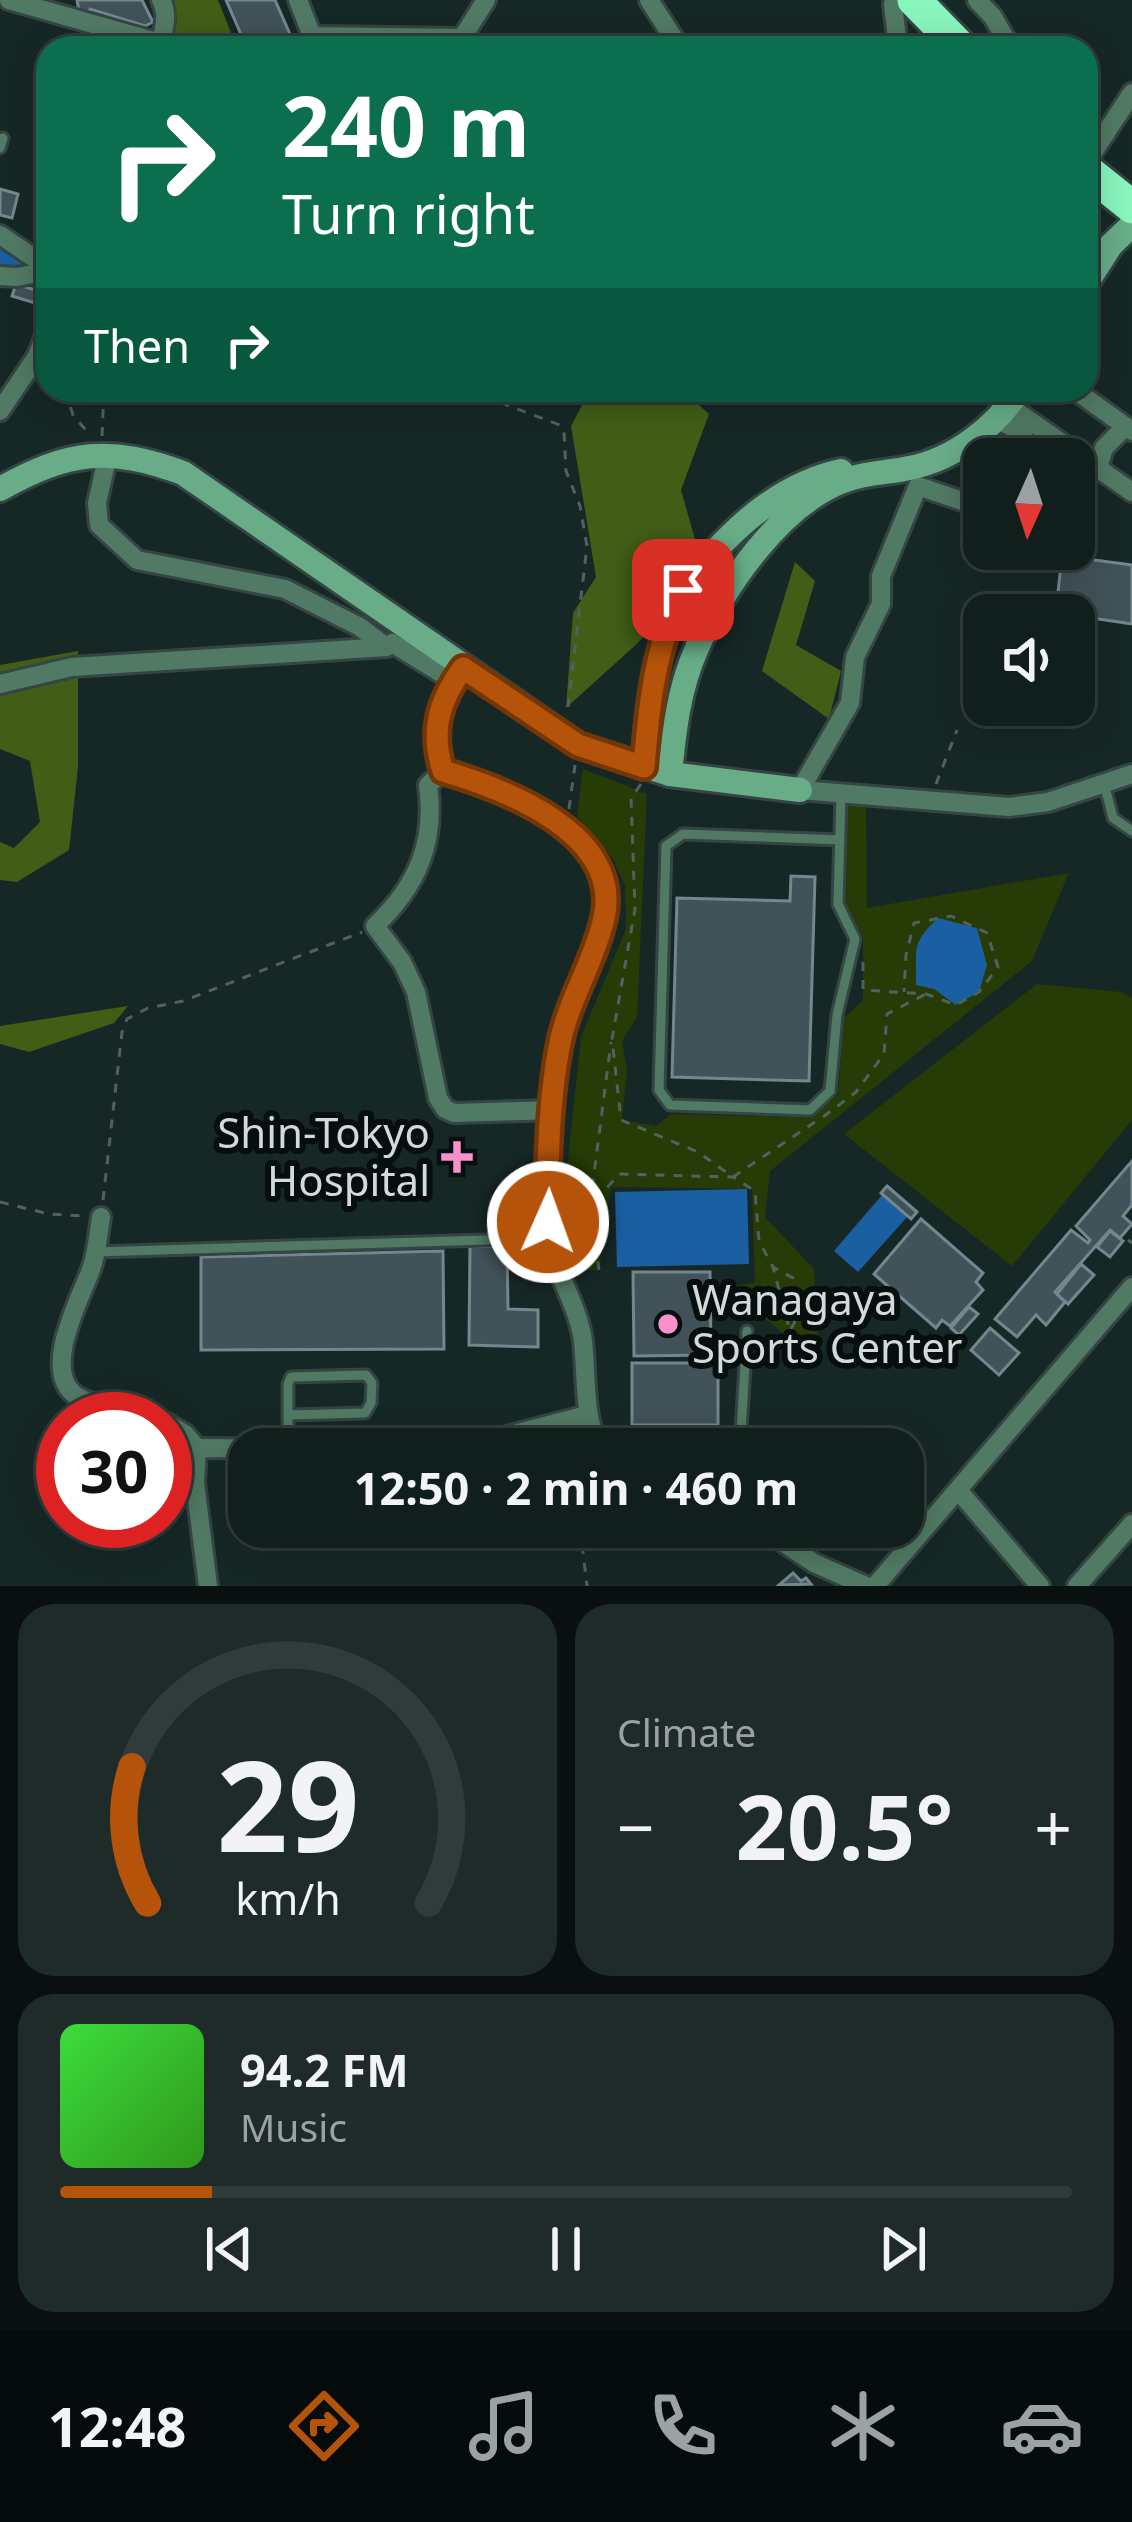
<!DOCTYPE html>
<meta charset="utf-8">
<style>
:root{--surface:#101e1c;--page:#1e2b29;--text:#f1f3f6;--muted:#9ca2a3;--line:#303c3b;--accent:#b45309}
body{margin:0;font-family:"Noto Sans",sans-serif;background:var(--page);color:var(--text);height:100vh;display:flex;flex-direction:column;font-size:45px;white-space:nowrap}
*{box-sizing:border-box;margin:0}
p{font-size:39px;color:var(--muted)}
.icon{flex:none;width:66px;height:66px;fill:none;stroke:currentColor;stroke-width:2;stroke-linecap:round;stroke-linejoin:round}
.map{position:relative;height:1586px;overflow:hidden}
.details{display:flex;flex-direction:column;gap:18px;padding:18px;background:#09100f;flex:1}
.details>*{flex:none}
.hud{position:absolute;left:36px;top:36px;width:1062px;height:366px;border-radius:36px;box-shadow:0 6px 30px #0003,0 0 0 3px var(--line);background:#0b6e4f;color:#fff;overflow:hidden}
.needle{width:78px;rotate:183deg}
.controls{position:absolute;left:963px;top:438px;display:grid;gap:24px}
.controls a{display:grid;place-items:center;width:132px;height:132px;border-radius:24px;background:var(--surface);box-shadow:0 6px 30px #0003,0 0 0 3px var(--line);font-size:60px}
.speed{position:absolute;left:36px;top:1392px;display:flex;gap:24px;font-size:60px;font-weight:700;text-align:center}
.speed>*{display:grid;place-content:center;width:156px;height:156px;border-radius:50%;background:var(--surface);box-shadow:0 6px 30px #0003,0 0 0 3px var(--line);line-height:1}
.speed .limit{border:18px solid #d22;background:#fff;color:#111}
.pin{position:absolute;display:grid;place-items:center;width:102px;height:102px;color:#fff;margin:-51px;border-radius:24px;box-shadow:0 6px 18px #0006}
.me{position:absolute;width:132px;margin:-66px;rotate:2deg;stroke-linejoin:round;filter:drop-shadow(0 0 9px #0008)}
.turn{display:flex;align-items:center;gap:42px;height:252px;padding:0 48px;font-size:54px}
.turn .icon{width:156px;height:156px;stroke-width:2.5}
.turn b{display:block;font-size:84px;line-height:102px}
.then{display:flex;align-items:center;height:114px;padding:0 48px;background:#0003;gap:24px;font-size:45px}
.big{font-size:90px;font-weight:700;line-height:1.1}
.details .card{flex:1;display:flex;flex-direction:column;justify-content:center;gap:18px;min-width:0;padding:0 42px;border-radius:36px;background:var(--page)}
.details .dial{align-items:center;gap:0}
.dial svg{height:312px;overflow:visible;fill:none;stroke:var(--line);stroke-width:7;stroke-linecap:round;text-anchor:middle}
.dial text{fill:var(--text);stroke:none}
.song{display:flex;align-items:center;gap:36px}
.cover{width:144px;height:144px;border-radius:18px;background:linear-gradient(135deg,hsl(120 70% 55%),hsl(110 70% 35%))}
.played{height:12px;border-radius:6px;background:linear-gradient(90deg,var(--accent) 15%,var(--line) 15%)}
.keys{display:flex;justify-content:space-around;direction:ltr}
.heat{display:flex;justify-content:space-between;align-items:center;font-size:66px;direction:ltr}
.details .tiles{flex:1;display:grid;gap:18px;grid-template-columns:1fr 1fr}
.card:last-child{grid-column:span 2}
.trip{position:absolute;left:228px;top:1428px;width:696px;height:120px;border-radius:36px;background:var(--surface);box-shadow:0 6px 30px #0003,0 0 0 3px var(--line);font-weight:700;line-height:120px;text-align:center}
.tabs{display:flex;height:192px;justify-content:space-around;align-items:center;background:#060c0b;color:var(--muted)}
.tabs .icon{width:84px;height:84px}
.tabs .active{color:var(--accent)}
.tabs b{font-size:54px;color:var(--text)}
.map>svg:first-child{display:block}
.green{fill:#263b05}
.forest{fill:#415d16}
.water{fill:#1b5fa3}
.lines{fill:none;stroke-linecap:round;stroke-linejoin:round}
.river{stroke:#1b5fa3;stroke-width:27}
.building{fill:#415258;stroke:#74878e;stroke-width:3}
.lane-casing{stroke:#344543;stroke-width:15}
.street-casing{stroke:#344543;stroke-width:24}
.secondary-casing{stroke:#344543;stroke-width:30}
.highway-casing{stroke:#344543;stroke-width:39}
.path{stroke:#51615f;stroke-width:3;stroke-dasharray:9 9;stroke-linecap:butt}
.lane{stroke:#517a64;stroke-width:9}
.street{stroke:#517a64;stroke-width:18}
.secondary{stroke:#68ac88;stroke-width:24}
.highway{stroke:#88f5bd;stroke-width:33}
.route-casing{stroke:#753606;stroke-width:30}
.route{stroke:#b45309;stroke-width:21}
.poi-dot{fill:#f890cc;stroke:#070f0e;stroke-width:4.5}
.labels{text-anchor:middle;stroke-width:12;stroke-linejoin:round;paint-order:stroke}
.poi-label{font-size:42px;fill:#d0dbda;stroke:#070f0e;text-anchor:end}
</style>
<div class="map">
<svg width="1132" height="1586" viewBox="0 0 1132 1586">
<rect width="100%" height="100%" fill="#162826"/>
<g class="green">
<polygon points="583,769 647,794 637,1017 622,1041 627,1071 622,1120 656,1126 671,1114 811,1117 838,1095 844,1018 863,1000 863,937 846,904 847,806 866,806 867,908 1069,873 1032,961 770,1171 765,1217 814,1269 818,1335 787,1337 766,1319 726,1317 727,1286 755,1283 752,1189 611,1187 599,1270 583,1270 573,1250 564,1196 581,1037 626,929 625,885 612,857 577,816"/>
<polygon points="1037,984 1121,992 1132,998 1132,1120 1012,1266 844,1134"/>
</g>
<g class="forest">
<polygon points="171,0 218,0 237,48 165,48 173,24"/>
<polygon points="590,390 682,390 709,414 681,490 698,550 641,640 566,708 573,613 596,577 571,426"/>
<polygon points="795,562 815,581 796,645 841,671 829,719 762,671"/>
<polygon points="78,651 78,767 69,850 17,882 0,880 0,842 14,848 40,822 30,761 0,749 0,665"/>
<polygon points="128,1006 114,1023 29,1052 0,1044 0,1026"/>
</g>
<g class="water">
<path d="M938,918L977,928L987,965L979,992L956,1005L934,989L916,985C917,950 910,944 938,918Z"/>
<polygon points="747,1189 749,1264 617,1267 615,1192"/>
<polygon points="882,1195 907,1217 858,1272 834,1251"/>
</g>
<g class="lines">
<polyline class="river" points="0,256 20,262"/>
</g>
<g class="building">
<polygon points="77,0 142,0 153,22 145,26 90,9 88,14 79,11"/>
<polygon points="226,0 275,0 296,48 247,48"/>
<polygon points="0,189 18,194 12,218 0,215"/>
<polygon points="16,284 42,292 38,304 12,296"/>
<polygon points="1072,557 1132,565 1132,624 1092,618 1090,624 1079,621 1078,615 1056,610 1061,565 1072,566"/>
<polygon points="791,876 815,877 809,1081 672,1077 677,898 790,901"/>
<polygon points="1132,1161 1132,1205 1123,1216 1132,1224 1120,1238 1110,1230 1055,1292 1065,1302 1046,1325 1036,1315 1017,1337 995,1319 1071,1230 1088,1243 1090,1240 1076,1226"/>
<polygon points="887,1186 917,1212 911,1219 881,1193"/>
<polygon points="921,1219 983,1273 976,1282 983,1290 950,1326 942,1320 936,1328 874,1274"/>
<polygon points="1110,1231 1123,1241 1110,1257 1097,1247"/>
<polygon points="470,1246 507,1247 508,1309 538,1310 538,1347 469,1345"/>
<polygon points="443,1251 444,1349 201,1350 201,1257"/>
<polygon points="1081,1264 1094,1275 1068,1304 1057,1294"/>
<polygon points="633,1272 710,1272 711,1355 634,1356"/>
<polygon points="969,1307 978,1314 959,1335 951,1328"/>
<polygon points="990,1328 1019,1353 999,1375 971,1350"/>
<rect x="632" y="1363" width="86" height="62"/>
<polygon points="793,1573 801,1581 806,1578 811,1584 779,1585"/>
</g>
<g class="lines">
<defs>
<g id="lane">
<polyline points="0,148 3,138"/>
<polyline points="1104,783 1113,818 1132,831"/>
<polyline points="840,840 683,834 666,846 659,1090 670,1105 810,1110 830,1091 837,1015 855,939 838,904 841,794"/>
<polyline points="96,1252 549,1238"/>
<polyline points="288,1415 365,1413 371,1403 372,1383 366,1375 291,1377 288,1384 288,1448"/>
<polyline points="740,1449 747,1331"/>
</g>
<g id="street">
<polyline points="9,0 160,43"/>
<polyline points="298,0 312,36 462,38 478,48"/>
<polyline points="649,0 680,48"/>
<polyline points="895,0 893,4 898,48"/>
<polyline points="977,0 993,17 1011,48"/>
<polyline points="462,38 486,0"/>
<path d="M158,48C164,33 169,14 161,0"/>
<polyline points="1086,163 1132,93"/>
<polyline points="0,235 37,260 43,270"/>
<polyline points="0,276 17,277 48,271"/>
<polyline points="1079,393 1132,431"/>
<polyline points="1009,406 1132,492"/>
<polyline points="0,411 37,356 48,328"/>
<polyline points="997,419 1023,433 1008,459"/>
<polyline points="101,453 106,463 97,503 99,525 137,560 285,589 360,627 386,647 392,643 454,681"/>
<polyline points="1098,468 1104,448 1125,427"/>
<polyline points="984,499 980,507 918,486 881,576 881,604 855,657 850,703 800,790 1009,807 1048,802 1132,774"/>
<path d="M463,668C439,701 430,731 443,771C502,789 591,819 605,889C614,934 569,1000 559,1046C554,1069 555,1095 553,1119C550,1157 543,1199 549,1238C555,1274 578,1304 583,1341C587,1379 583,1414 599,1449"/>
<polyline points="0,684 72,667 386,647"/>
<path d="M443,771L428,785C436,843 417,886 375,926L402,962L416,992L438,1098L445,1109L454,1113L554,1110"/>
<path d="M101,1217C98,1236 97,1255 90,1272C79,1301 42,1370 75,1395C92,1407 134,1412 155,1419"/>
<polyline points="165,1422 185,1434 197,1448"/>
<polyline points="410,1449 476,1444 587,1415"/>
<polyline points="958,1490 1040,1586"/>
<polyline points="760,1527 814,1563 866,1586"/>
<polyline points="208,1586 195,1483 197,1448 310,1449"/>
<polyline points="875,1586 1132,1287"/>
<polyline points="1077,1586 1132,1524"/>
</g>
<g id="secondary">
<polyline points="1086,284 1111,245 1132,225"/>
<path d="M0,489C70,450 109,446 183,473L578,745L670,774L800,790"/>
<path d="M644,767C651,669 661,599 736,530C767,501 800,480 841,471"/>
<path d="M670,774C674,732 679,687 697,648C724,586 781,503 846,480C867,472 888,473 909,468C953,460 996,427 1019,390"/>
</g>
<g id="highway">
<polyline points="914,0 961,48"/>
<polyline points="1086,170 1132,207"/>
</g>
</defs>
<use href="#lane" class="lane-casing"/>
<use href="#street" class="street-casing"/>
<use href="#secondary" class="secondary-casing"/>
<use href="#highway" class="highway-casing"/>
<g class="path">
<polyline points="65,390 73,415 90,435"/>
<polyline points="494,390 492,398 496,401 560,425 564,432 566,471 580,506 587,546 567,716"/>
<polyline points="102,436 104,390"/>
<polyline points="641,784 631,798 635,909 612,1039 621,1120 698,1152 733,1177 815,1122"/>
<polyline points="936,784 957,730"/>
<polyline points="569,809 575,765"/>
<polyline points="863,962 863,990 926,994 956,1005 979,992 998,967 987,933 951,916 914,923 906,955 904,992"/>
<polyline points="823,1117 856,1092 884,1054 887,1014 926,994"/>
<polyline points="103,1200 122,1032 127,1019 148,1008 183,1001 362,932"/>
<polyline points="0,1202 49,1214 84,1216"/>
<polyline points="590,1205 611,1042"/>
<polyline points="1128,1240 1132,1243"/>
<polyline points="599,1270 590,1207 619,1174 733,1177 755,1191 759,1241 773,1267 790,1331 802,1308 793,1278 773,1267"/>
<polyline points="548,1449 565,1449"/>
<polyline points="580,1527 587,1586"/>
</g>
<use href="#lane" class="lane"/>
<use href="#street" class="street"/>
<use href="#secondary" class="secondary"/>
<use href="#highway" class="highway"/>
</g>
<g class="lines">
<defs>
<path id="route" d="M548,1222C547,1168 549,1101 559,1048C567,1002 594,963 604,918C623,833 504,789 443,771C430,731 439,701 463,668L578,745L644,767C649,705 655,646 683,590"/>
</defs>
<use href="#route" class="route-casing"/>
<use href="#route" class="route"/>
</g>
<g class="poi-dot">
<path d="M451 1139h12v12h12v12h-12v12h-12v-12h-12v-12h12z"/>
<circle cx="668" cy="1324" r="12"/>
</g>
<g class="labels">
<g class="poi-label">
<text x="430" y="1148">Shin-Tokyo<tspan x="430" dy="48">Hospital</tspan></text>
<text x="692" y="1315" text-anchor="start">Wanagaya<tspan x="692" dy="48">Sports Center</tspan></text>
</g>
</g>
</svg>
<div class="controls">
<a><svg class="needle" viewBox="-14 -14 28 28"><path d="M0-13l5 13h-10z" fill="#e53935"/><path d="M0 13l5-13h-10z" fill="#9ca2a3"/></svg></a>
<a><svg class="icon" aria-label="sound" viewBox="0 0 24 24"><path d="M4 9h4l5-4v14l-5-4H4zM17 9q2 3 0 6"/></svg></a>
</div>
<div class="speed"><div class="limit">30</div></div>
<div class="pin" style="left:683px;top:590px;background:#d93025"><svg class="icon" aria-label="arrive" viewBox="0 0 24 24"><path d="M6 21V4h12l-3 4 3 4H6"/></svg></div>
<svg class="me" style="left:548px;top:1222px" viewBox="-20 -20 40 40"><circle r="17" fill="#b45309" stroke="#fff" stroke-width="3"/><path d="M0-11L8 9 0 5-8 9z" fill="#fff"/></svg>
<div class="trip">12:50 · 2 min · 460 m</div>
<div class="hud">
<div class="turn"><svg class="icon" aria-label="right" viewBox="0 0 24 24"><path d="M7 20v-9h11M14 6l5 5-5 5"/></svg><div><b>240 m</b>Turn right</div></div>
<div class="then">Then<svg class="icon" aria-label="right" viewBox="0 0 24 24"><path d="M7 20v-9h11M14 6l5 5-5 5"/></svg></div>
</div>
</div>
<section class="details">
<div class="tiles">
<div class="card dial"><svg viewBox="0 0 100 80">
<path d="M14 69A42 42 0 1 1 86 69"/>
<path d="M14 69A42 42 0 0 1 10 34" stroke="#b45309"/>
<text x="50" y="56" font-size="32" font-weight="700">29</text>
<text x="50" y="72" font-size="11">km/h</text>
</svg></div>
<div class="card"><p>Climate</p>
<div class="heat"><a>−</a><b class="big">20.5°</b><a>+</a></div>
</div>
<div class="card">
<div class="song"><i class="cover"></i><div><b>94.2 FM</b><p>Music</p></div></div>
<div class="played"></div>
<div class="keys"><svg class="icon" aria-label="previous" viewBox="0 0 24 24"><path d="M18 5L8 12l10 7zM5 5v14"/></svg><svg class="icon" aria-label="pause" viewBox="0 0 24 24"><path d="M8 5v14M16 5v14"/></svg><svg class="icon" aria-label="next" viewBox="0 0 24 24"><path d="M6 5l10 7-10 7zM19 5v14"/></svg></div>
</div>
</div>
</section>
<nav class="tabs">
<b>12:48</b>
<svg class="icon active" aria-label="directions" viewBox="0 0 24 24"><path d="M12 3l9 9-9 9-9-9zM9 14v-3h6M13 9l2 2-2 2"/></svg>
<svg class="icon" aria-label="music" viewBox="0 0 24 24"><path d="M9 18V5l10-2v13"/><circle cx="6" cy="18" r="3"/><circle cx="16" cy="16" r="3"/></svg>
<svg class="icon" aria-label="phone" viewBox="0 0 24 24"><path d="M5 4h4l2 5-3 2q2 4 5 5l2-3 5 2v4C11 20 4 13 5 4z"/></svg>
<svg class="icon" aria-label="climate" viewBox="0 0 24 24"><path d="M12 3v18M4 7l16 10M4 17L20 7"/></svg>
<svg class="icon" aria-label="car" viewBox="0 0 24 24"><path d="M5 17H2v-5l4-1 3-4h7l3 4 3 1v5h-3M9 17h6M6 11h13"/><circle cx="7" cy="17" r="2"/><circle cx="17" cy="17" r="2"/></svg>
</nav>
